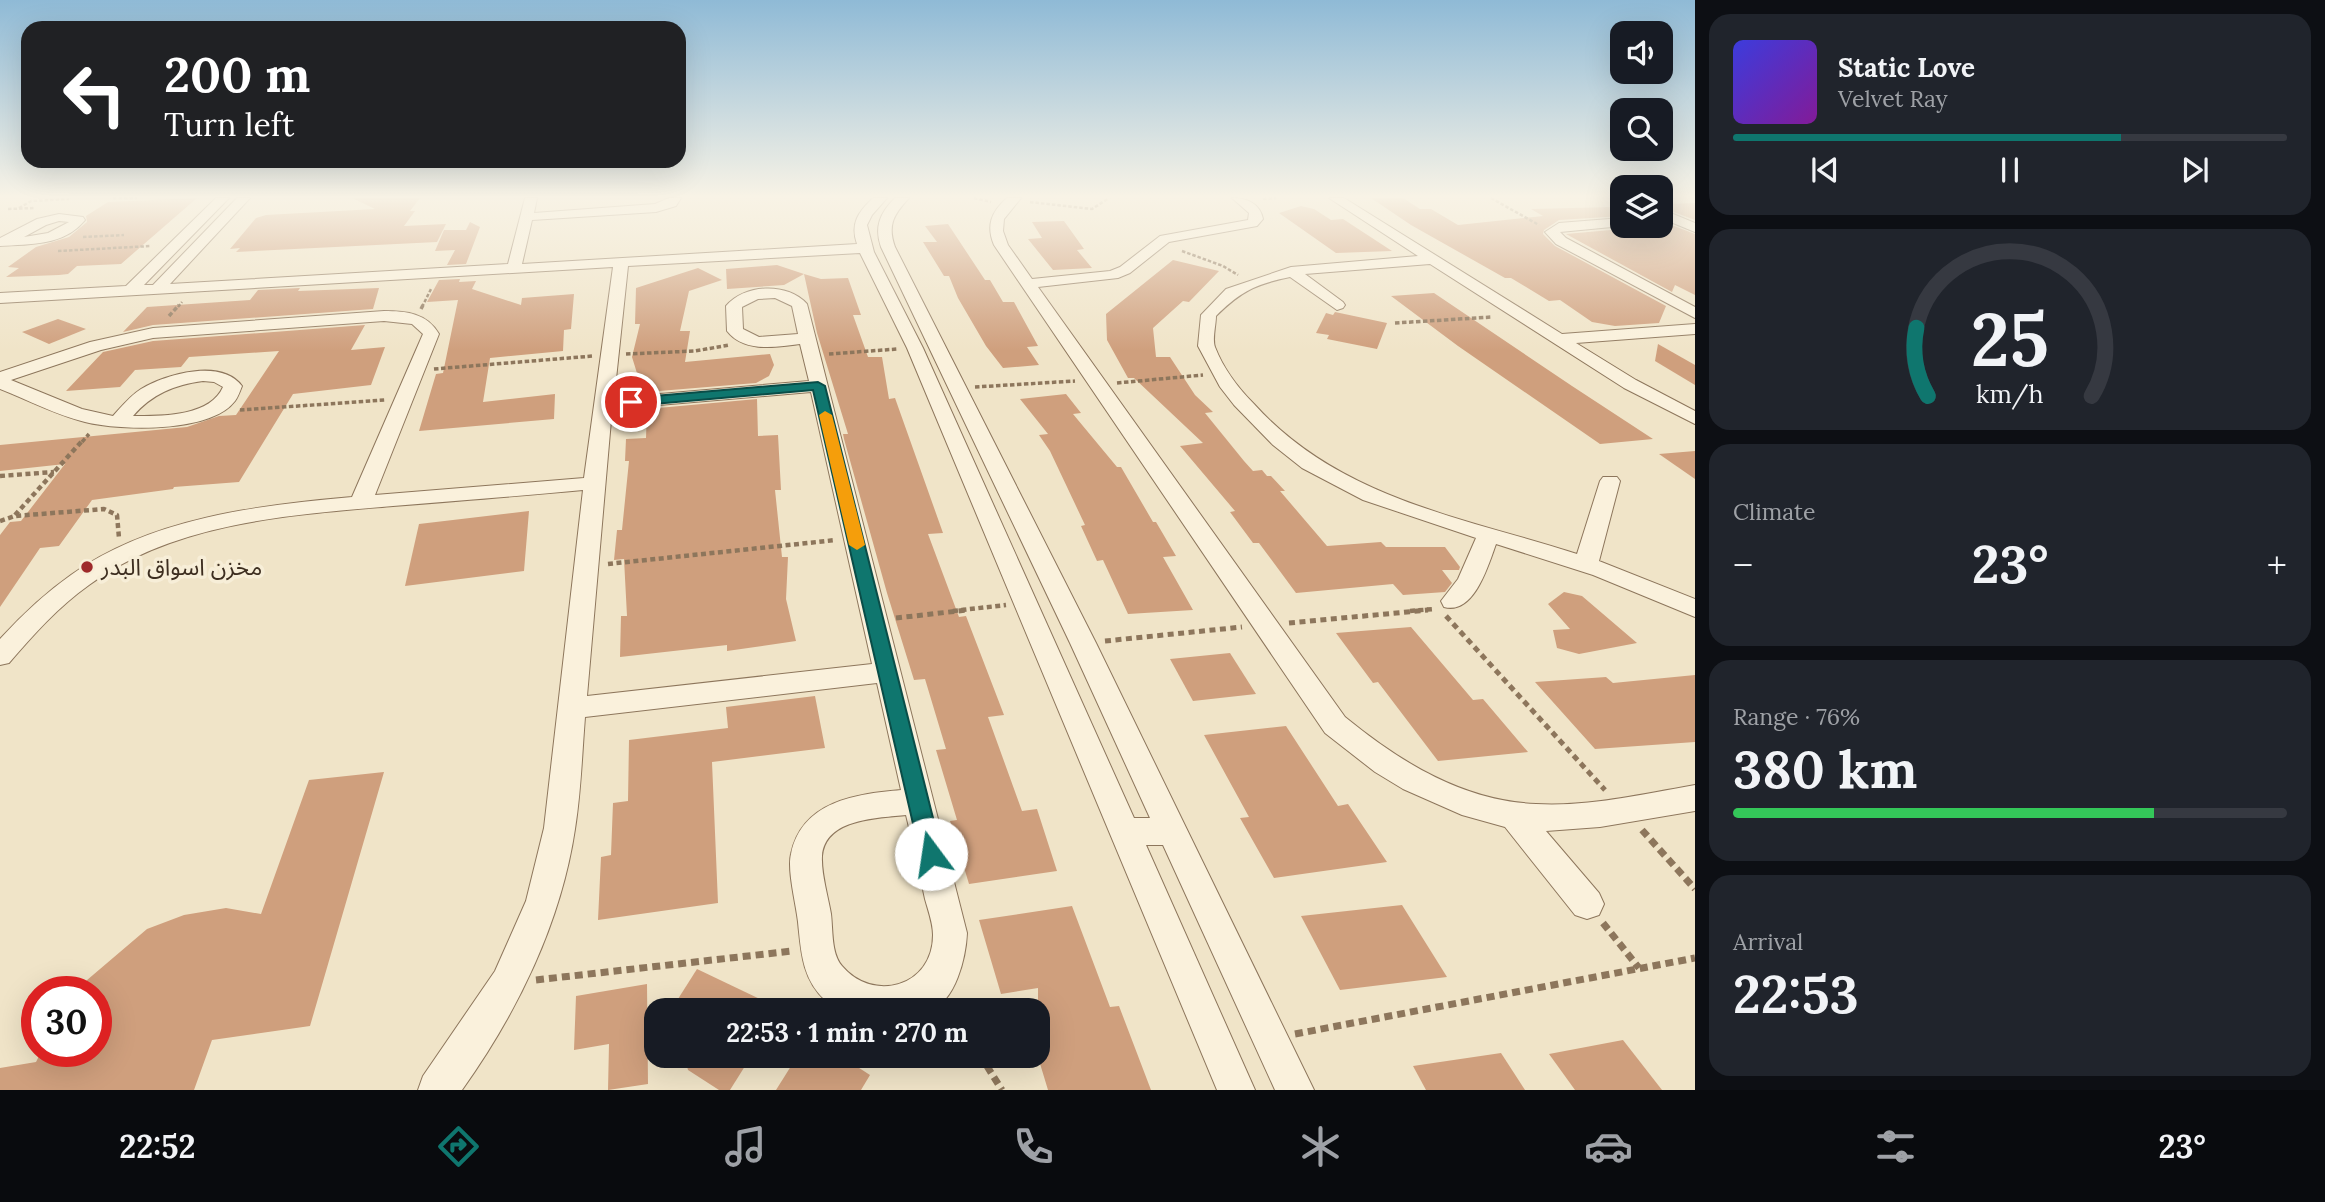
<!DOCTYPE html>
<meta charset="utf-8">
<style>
:root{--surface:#171b24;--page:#20242c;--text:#f1f3f6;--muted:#9ea1a6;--line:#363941;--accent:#0f766e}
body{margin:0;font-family:Lora,"Noto Sans Arabic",serif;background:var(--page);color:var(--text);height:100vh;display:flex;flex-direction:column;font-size:26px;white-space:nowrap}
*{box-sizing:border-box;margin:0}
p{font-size:23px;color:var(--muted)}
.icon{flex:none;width:38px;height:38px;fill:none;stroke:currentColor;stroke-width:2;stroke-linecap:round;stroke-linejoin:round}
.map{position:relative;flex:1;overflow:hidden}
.side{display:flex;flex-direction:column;gap:14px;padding:14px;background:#0d0f14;width:630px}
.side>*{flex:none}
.guide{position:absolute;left:21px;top:21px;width:665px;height:147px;border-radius:21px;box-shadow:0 7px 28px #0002;background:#202124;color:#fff;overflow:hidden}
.tools{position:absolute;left:1610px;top:21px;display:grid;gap:14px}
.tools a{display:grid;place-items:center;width:63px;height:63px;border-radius:14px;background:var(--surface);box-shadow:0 7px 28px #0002;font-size:35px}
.speed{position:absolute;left:21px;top:976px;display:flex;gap:14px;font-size:35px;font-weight:700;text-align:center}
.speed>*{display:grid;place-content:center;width:91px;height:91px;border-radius:50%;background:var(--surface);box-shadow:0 7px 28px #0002;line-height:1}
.speed .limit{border:10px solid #d22;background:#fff;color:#111}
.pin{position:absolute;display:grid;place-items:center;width:60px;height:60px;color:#fff;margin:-30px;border:4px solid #fff;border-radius:50%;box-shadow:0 2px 7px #0007}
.me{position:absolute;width:77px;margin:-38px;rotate:346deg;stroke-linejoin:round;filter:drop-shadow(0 0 5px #0008)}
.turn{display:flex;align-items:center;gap:24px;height:147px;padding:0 28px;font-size:32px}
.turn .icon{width:91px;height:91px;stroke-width:2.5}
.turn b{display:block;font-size:49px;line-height:60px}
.big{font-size:52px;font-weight:700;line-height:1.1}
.side .widget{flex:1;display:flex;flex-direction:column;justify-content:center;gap:10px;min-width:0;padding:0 24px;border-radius:21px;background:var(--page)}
.side .dial{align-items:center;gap:0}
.dial svg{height:182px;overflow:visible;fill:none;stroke:var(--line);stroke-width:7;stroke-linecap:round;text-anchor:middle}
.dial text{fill:var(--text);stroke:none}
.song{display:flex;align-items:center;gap:21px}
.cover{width:84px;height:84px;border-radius:10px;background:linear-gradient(135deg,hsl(240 70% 55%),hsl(290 70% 35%))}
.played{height:7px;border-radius:4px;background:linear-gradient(90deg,var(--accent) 70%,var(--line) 70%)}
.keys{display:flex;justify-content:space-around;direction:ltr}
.heat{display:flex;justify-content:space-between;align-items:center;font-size:38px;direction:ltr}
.charge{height:10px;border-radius:5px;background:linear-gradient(90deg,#34c759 76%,var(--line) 0)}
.trip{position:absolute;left:644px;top:998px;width:406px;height:70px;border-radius:21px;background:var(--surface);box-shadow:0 7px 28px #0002;font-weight:700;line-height:70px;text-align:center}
.tab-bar{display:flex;height:112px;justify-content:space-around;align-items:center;background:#090b0e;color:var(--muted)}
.tab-bar .icon{width:49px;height:49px}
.tab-bar .on{color:var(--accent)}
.tab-bar b{font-size:32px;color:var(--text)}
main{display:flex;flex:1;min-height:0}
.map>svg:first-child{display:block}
.building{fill:#cf9f7d}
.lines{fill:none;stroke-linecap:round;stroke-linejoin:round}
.minor-casing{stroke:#8d765c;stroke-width:2}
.path-far4{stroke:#8d765c;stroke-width:2.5;stroke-dasharray:3.5 2;stroke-linecap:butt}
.path-far3{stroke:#8d765c;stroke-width:3.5;stroke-dasharray:4.5 2.5;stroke-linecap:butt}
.path-far2{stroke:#8d765c;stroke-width:4.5;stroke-dasharray:5 3.5;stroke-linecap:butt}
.path-far1{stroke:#8d765c;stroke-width:5;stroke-dasharray:6 4.5;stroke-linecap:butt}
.path{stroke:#8d765c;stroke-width:7;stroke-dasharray:8 5;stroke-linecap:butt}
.minor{fill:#faf1dc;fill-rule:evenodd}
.route{fill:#0f766e;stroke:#0a4d48;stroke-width:2}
.slow{fill:#f59e0b}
.poi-dot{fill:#9e2a2b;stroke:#f7eed8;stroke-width:2.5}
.labels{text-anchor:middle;stroke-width:7;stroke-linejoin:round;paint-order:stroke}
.poi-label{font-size:23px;fill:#3d2e20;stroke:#f7eed8;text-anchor:start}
</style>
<main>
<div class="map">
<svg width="1695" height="1090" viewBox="0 0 1695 1090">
<rect width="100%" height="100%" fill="#f0e4c8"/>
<g class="building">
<polygon points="197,198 121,264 77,266 68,274 59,275 6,277 19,268 8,267 36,247 69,237 87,222 86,216 108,202"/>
<polygon points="352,198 420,198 410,211 415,211 404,226 446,224 437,242 236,252 240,248 230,249 256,218 266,215 375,209"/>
<polygon points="1371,198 1403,198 1420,209 1431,209 1458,225 1543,216 1531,209 1612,207 1622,212 1622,216 1559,220 1544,230 1543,234 1555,246 1666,306 1659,323 1615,326 1592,322 1560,300 1549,301 1511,278 1505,278 1411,225"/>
<polygon points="1695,203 1695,220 1661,207 1661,204"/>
<polygon points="1301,206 1314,209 1331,220 1343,219 1392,251 1336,253 1279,213"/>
<polygon points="1064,221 1084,249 1077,250 1092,268 1053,270 1028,239 1042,238 1032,222"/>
<polygon points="1661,221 1695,234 1695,295 1675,285 1672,292 1566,234 1622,229 1625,226 1647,226 1661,233"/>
<polygon points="470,222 480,227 466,264 447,265 455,250 435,251 444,230 466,230"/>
<polygon points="948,224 985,280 990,280 1003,302 1014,302 1038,346 1027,347 1039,365 1003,368 986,346 958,298 949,276 944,276 923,242 937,242 925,226"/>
<polygon points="1173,260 1219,271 1189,302 1183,301 1153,328 1156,357 1170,357 1195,395 1213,412 1205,413 1244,461 1253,471 1262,470 1267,476 1271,476 1285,491 1280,491 1327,546 1381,542 1386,547 1445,547 1460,567 1459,570 1442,570 1452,583 1445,592 1403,595 1393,584 1296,593 1259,543 1253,543 1230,512 1235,511 1180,446 1203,443 1134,378 1128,378 1107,340 1106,314"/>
<polygon points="777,265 804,274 784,285 727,289 726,269"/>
<polygon points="698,268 722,280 689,291 680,331 690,331 685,362 770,354 774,365 769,376 756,383 647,392 647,380 640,383 632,357 640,324 635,324 636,288"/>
<polygon points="804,274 821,279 848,278 861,315 853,315 868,357 882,357 889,399 895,398 943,533 928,534 959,617 966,616 1004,715 988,717 1022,811 1037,809 1057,871 969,884 950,821 957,820 936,750 946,749 925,679 914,680 887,593 844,439 843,434 848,434 817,333"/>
<polygon points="460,279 459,282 476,281 472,289 521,305 522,298 574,294 571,329 564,330 563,351 490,358 483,402 555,394 554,419 419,431 436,374 443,373 458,300 427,302 439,280"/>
<polygon points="300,288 298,291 379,288 373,309 153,325 123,332 147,307 250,300 258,290"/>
<polygon points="1434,293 1572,386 1653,439 1600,444 1458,346 1391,296"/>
<polygon points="1335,312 1387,323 1377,349 1327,339 1329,335 1316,333 1326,313 1333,315"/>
<polygon points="58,319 86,329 49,344 22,332"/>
<polygon points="365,325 351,350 385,347 371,385 293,394 239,482 174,487 173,489 92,500 59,546 40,548 0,607 0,535 10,522 21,521 65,464 0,471 0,445 187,427 219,416 236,415 279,351 189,357 181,367 135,370 120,387 66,391 103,352 153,341"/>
<polygon points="1658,344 1695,365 1695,385 1655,361"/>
<polygon points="1066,394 1081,413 1073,414 1117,467 1121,467 1153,522 1156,522 1176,556 1163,557 1193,610 1128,614 1103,560 1097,561 1081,526 1085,525 1050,451 1039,435 1048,434 1020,399"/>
<polygon points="757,399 758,436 778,435 781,490 775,490 782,557 788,557 786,599 796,641 727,651 727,645 620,657 621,616 627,616 624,559 614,560 617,530 622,530 629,461 625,461 626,439 646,438 647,409"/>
<polygon points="1695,451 1695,479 1659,454"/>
<polygon points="529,511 524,571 405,586 419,524"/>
<polygon points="1564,592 1582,596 1637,643 1579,654 1557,648 1553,630 1570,629 1548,604"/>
<polygon points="1411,627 1473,700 1483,699 1528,752 1438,761 1378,682 1373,683 1336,633"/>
<polygon points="1230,653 1256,694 1193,701 1170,659"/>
<polygon points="1695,675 1695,742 1595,749 1535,682 1606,677 1613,683"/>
<polygon points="815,696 825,748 712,762 718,903 598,920 601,857 611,855 613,803 628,801 629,740 728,728 726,707"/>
<polygon points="1286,726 1338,806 1348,804 1387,862 1274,878 1240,818 1249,817 1204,735"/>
<polygon points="384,772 310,1026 212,1040 194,1090 0,1090 0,1068 36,1062 41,1052 96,1052 96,992 73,992 147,929 184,915 226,908 261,914 309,780"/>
<polygon points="1402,905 1447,977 1340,990 1301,916"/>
<polygon points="1072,906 1110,1007 1119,1006 1151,1090 1048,1090 1038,1057 1038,988 1001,994 979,920"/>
<polygon points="697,969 783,1010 671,1010"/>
<polygon points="647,984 648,1084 608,1090 609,1044 574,1050 576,996"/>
<polygon points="1623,1040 1662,1090 1575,1090 1549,1054"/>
<polygon points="1501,1053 1525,1090 1426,1090 1413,1066"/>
<polygon points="684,1055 752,1055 730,1090 719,1090 688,1070"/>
<polygon points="798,1055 839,1055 870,1075 861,1090 776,1090"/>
</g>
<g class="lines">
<defs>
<g id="minor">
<path d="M216,198H229L144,285H153L237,198H250L170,284L508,264L525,198H537L534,213L655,204L669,198H681L676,206L656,212L532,220L522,264L857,244C850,224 858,212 873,198H887L872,215L867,225L874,252L923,348L1134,818H1150L1070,643L881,247C874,227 880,213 895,198H909C894,214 887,225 895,247L1096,643L1314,1090H1275L1163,845H1146L1255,1090H1217L907,348L860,253L628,266L614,398L809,381L800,344C776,347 744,353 727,331L726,306C744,284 788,282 807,304L967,933C966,956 956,1003 929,1010C913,1013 892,1010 876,1010C857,1010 840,1013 825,1000C802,979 801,951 798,922C796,904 787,870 791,854C802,801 856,794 901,790L877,683L585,717C582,754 581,792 575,829C561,923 517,1013 462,1090H418L423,1076L495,971L526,901L544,828L583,490C519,496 456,501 393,506C290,515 175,522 89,585C58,607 34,634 9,663L0,665V639C22,615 44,594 71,575C150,518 259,505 352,497L423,334L412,324L384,321L153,338L101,350L11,380L82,409L113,416C122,406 130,396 141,389C166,374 221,358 242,386C240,391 238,397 235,401C211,433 121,431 85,422C56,415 28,400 0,389V372L90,342L153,328L384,311C406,311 427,313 439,334L375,495L584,478L613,267L0,303V293L126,286ZM775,298L792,306L798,334L759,337L743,329L742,307L758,299ZM203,381L214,382L223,387C210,417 161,416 133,416C152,394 174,385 203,381ZM811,392L872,664L587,696L612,409ZM906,815C913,843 919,871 925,899C928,910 933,923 933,935C933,987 873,1003 842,966C831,953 833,930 831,914C828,896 821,874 822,856C825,818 879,818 906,815Z"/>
<path d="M1007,198H1021L1004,219L1003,231L1008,245L1032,279L1110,271L1120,267L1160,236L1248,220L1249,213L1232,198C1246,198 1260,203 1263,219L1257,226L1169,242L1130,273L1118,278L1038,287L1345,717C1400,762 1463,801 1536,804C1589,807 1643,794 1695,785V811L1600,827L1546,831L1599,893L1604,904L1599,915L1587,919L1575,915L1505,827L1462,815L1403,789L1375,772L1325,733L994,245C986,226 991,212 1007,198Z"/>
<path d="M1329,198H1344L1562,334L1695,324V334L1576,343L1636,380L1695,411V424L1624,388L1430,264L1305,274L1343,302L1345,305L1343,308L1337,310L1290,277C1256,284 1241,291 1216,316C1216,325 1212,339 1215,347C1223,368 1239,389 1254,404C1340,499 1462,517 1577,554L1600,481L1603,477H1617L1620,481L1599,561L1695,599V617L1593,575L1496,544C1488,566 1474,615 1444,607L1441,601L1458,579L1476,538L1363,500L1302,468L1273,445L1234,405L1220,387L1198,346L1201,315L1226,289L1291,267L1418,256Z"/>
<polygon points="1661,209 1695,223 1695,232 1661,218"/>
<path d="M59,214L83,217L85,220C64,246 30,244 0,246V238L37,219ZM59,221L69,222L48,233L24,237L46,225Z"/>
<polygon points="1622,218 1622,226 1560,232 1566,238 1695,307 1695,318 1556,244 1545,232 1559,223"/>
</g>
</defs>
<use href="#minor" class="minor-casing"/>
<g class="path-far4">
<polyline points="113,198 137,198"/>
<polyline points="974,198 991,202"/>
<polyline points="1491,198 1539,225"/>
<polyline points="1263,199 1276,198"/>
<polyline points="1030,202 1092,209 1109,198"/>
<polyline points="19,208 31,201 69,199"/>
<polyline points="8,209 34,208"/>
<polyline points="83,237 124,235"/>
<polyline points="58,251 151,246"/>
<polyline points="1182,251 1223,266 1238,275"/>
<polyline points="178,307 182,302"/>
<polyline points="422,307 431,289"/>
</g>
<g class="path-far3">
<polyline points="421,309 423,305"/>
<polyline points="169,316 179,305"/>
<polyline points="1395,323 1492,317"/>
<polyline points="626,354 695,351 729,345"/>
<polyline points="829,354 897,349"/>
<polyline points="434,369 593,356"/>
<polyline points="1117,383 1203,375"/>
<polyline points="975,387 1075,381"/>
<polyline points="240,410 385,400"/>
<polyline points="82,442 89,434"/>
</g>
<g class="path-far2">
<polyline points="0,476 54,472"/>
<polyline points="15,515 83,440"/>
<polyline points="0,521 15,516 104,509 117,515 119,538"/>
<polyline points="608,564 836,540"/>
<polyline points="953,611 1006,605"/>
<polyline points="1410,611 1434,609"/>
</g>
<g class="path-far1">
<polyline points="1446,616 1605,790"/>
<polyline points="896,618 967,610"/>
<polyline points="1289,623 1428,610"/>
<polyline points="1105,641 1242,627"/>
</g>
<g class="path">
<polyline points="1642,830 1695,889"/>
<polyline points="1603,923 1639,968"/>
<polyline points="536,980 792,951"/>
<polyline points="1295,1034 1695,958"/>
<polyline points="980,1055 1002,1090"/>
</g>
<use href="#minor" class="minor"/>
</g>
<linearGradient id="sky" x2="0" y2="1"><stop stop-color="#8fbad6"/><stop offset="0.56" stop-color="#f8f3e6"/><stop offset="1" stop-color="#f8f3e6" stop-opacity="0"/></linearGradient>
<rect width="1695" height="351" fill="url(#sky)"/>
<polygon class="route" points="818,382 825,386 942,854 939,861 931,864 923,861 920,854 813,390 631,406 624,402 631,398"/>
<polygon class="slow" points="825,411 832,415 865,545 857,550 849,545 819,415"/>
<circle class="poi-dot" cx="87" cy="567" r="7"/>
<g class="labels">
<g class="poi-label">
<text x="101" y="575">مخزن اسواق البدر</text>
</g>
</g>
</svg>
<div class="tools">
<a><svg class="icon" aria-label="sound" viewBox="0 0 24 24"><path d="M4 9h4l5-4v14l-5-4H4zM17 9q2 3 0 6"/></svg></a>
<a><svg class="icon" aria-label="search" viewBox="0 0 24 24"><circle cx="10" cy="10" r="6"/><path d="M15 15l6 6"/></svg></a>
<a><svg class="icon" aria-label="layers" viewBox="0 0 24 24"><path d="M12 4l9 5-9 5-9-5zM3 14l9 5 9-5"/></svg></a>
</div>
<div class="speed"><div class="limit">30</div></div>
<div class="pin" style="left:631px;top:402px;background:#d93025"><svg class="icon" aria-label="arrive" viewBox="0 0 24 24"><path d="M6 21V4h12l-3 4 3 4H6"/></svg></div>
<svg class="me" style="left:931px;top:854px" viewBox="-20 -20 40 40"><circle r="19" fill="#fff"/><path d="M0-13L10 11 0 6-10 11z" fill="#0f766e"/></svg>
<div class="trip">22:53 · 1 min · 270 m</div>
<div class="guide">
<div class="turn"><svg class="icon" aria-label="left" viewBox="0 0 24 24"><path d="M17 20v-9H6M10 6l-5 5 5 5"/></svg><div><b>200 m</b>Turn left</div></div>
</div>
</div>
<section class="side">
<div class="widget">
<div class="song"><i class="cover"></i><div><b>Static Love</b><p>Velvet Ray</p></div></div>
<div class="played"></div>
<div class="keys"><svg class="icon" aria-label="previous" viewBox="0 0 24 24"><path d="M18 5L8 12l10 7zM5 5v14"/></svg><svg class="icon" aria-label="pause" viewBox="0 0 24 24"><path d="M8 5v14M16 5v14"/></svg><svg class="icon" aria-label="next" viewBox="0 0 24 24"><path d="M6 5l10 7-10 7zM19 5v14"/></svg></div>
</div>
<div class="widget dial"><svg viewBox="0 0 100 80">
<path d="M14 69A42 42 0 1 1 86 69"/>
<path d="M14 69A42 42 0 0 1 9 39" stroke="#0f766e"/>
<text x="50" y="56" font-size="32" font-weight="700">25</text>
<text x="50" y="72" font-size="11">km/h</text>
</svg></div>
<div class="widget"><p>Climate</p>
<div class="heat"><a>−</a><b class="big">23°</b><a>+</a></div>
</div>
<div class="widget"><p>Range · 76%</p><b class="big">380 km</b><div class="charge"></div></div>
<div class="widget"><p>Arrival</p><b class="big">22:53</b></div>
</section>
</main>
<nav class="tab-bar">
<b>22:52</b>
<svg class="icon on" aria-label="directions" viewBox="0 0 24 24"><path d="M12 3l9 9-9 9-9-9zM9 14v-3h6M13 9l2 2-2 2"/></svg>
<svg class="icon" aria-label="music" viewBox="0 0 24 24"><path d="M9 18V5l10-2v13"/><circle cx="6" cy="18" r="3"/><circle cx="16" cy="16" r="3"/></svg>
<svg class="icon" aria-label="phone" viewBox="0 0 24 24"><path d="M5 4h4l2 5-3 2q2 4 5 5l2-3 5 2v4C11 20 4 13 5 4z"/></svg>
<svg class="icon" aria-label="climate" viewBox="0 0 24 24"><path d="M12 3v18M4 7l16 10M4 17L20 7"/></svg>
<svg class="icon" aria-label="car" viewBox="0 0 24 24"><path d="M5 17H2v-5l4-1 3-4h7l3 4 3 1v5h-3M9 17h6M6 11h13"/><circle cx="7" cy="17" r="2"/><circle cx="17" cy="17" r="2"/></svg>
<svg class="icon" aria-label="filters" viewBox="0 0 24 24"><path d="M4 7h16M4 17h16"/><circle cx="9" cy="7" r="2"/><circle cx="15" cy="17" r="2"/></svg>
<b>23°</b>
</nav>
